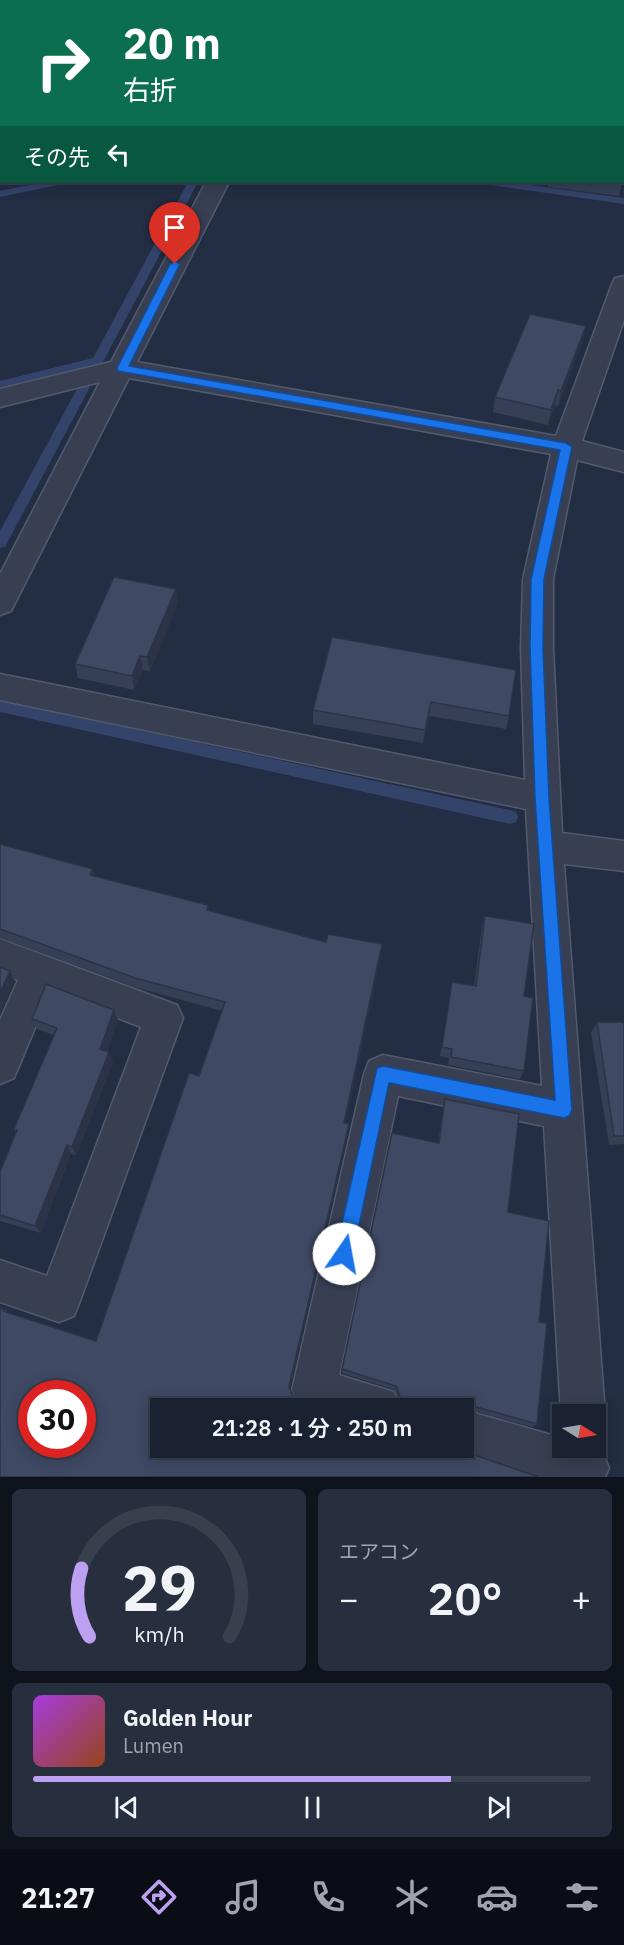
<!DOCTYPE html>
<html lang="ja">
<meta charset="utf-8">
<style>
:root{--surface:#1a2232;--page:#272f3e;--text:#f1f3f6;--muted:#9fa4ac;--line:#383f4d;--accent:#bca0f2}
body{margin:0;font-family:"IBM Plex Sans","Noto Sans JP",sans-serif;background:var(--page);color:var(--text);height:100vh;display:flex;flex-direction:column;font-size:22px;white-space:nowrap}
*{box-sizing:border-box;margin:0}
p{font-size:20px;color:var(--muted)}
.icon{flex:none;width:33px;height:33px;fill:none;stroke:currentColor;stroke-width:2;stroke-linecap:round;stroke-linejoin:round}
.map{position:relative;height:1477px;overflow:hidden}
.side{display:flex;flex-direction:column;gap:12px;padding:12px;background:#0e131c;flex:1}
.side>*{flex:none}
.top-card{position:absolute;left:0px;top:0px;width:624px;height:183px;box-shadow:0 3px 15px #0003,0 0 0 2px var(--line);background:#0b6e4f;color:#fff;overflow:hidden}
.needle{width:39px;rotate:101deg}
.fabs{position:absolute;left:552px;top:1404px;display:grid;gap:12px}
.fabs a{display:grid;place-items:center;width:54px;height:54px;border-radius:0px;background:var(--surface);box-shadow:0 3px 15px #0003,0 0 0 2px var(--line);font-size:30px}
.speed{position:absolute;left:18px;top:1380px;display:flex;gap:12px;font-size:30px;font-weight:700;text-align:center}
.speed>*{display:grid;place-content:center;width:78px;height:78px;border-radius:50%;background:var(--surface);box-shadow:0 3px 15px #0003,0 0 0 2px var(--line);line-height:1}
.speed .limit{border:9px solid #d22;background:#fff;color:#111}
.pin{position:absolute;display:grid;place-items:center;width:51px;height:51px;color:#fff;margin:-62px -26px;border-radius:50% 50% 50% 0;rotate:-45deg;box-shadow:0 0 6px #0007}
.pin .icon{rotate:45deg}
.me{position:absolute;width:66px;margin:-33px;rotate:12deg;stroke-linejoin:round;filter:drop-shadow(0 0 4px #0008)}
.turn{display:flex;align-items:center;gap:21px;height:126px;padding:0 24px;font-size:27px}
.turn .icon{width:78px;height:78px;stroke-width:2.5}
.turn b{display:block;font-size:42px;line-height:51px}
.then{display:flex;align-items:center;height:57px;padding:0 24px;background:#0003;gap:12px;font-size:22px}
.big{font-size:45px;font-weight:600;line-height:1.1}
.side .card{flex:1;display:flex;flex-direction:column;justify-content:center;gap:9px;min-width:0;padding:0 21px;border-radius:9px;background:var(--page)}
.side .dial{align-items:center;gap:0}
.dial svg{height:156px;overflow:visible;fill:none;stroke:var(--line);stroke-width:7;stroke-linecap:round;text-anchor:middle}
.dial text{fill:var(--text);stroke:none}
.song{display:flex;align-items:center;gap:18px}
.cover{width:72px;height:72px;border-radius:9px;background:linear-gradient(135deg,hsl(280 70% 55%),hsl(20 70% 35%))}
.played{height:6px;border-radius:3px;background:linear-gradient(90deg,var(--accent) 75%,var(--line) 75%)}
.keys{display:flex;justify-content:space-around;direction:ltr}
.heat{display:flex;justify-content:space-between;align-items:center;font-size:33px;direction:ltr}
.side .tiles{flex:1;display:grid;gap:12px;grid-template-columns:1fr 1fr}
.card:last-child{grid-column:span 2}
.trip{position:absolute;left:150px;top:1398px;width:324px;height:60px;border-radius:0px;background:var(--surface);box-shadow:0 3px 15px #0003,0 0 0 2px var(--line);font-weight:600;line-height:60px;text-align:center}
.tabs{display:flex;height:96px;justify-content:space-around;align-items:center;background:#0a0e14;color:var(--muted)}
.tabs .icon{width:42px;height:42px}
.tabs .active{color:var(--accent)}
.tabs b{font-size:27px;color:var(--text)}
.map>svg:first-child{display:block}
.lines{fill:none;stroke-linecap:round;stroke-linejoin:round}
.stream{fill:#33436a;fill-rule:evenodd}
.minor-casing{stroke:#525a6d;stroke-width:3}
.minor{fill:#383f53;fill-rule:evenodd}
.wall{fill:#363f56}
.shaded-wall{fill:#2c3346}
.building{fill:#3f4964;stroke:#2c3346;stroke-width:1.5;fill-rule:evenodd}
.route{fill:#1a73e8;stroke:#114b97;stroke-width:1.5}
</style>
<div class="map">
<svg width="624" height="1477" viewBox="0 0 624 1477">
<rect width="100%" height="100%" fill="#232d43"/>
<g class="lines">
<g class="stream">
<polygon points="167,0 183,0 166,2"/>
<polygon points="284,0 292,0 293,2 283,2"/>
<rect x="0" y="30" width="2" height="6"/>
<polygon points="45,182 63,182 58,185 0,197 0,191"/>
<polygon points="188,182 198,182 102,364 0,389 0,381 93,358"/>
<polygon points="485,182 509,182 624,198 624,204 490,185"/>
<polygon points="84,383 90,387 5,547 0,548 0,531 78,387"/>
<polygon points="0,700 510,810 516,812 518,817 516,822 510,824 0,712"/>
</g>
<defs>
<g id="minor">
<polygon points="228,0 255,0 227,2"/>
<polygon points="299,0 319,0 298,2"/>
<polygon points="0,38 2,38 0,51"/>
<polygon points="206,182 229,182 137,362 556,436 612,284 615,278 624,276 624,320 582,441 624,452 624,472 577,460 553,579 553,648 562,833 624,841 624,871 564,864 605,1414 599,1430 596,1431 596,1414 562,1414 562,1419 561,1414 544,1126 398,1096 339,1375 394,1392 400,1408 305,1408 298,1406 292,1390 364,1074 369,1061 383,1055 542,1086 526,809 0,700 0,674 525,780 521,648 523,579 551,454 129,378 11,611 0,615 0,574 100,382 0,407 0,389 111,362"/>
<polygon points="0,939 177,1005 183,1018 80,1301 74,1316 59,1322 0,1302 0,1260 47,1276 141,1027 50,992 14,1078 0,1084 0,1020 18,980 0,973"/>
<polygon points="464,1410 562,1438 562,1448 592,1448 602,1452 609,1468 605,1477 538,1477 448,1449 464,1448"/>
</g>
</defs>
<use href="#minor" class="minor-casing"/>
<use href="#minor" class="minor"/>
</g>
<g class="wall">
<polygon points="544,182 622,182 619,196 548,187 548,184 544,184"/>
<polygon points="586,326 582,342 558,406 555,405 548,425 493,412 495,397"/>
<polygon points="176,589 178,603 150,671 143,670 134,690 78,678 75,664"/>
<polygon points="332,637 509,716 506,729 429,716 423,743 313,724 313,710"/>
<polygon points="0,844 93,869 95,877 208,905 209,911 326,942 381,955 345,1123 349,1124 348,1133 290,1389 296,1403 304,1406 400,1406 395,1390 342,1373 342,1369 438,1143 443,1107 445,1099 508,1212 539,1322 537,1424 532,1427 466,1409 465,1443 464,1444 464,1408 0,1477 4,1309 9,1313 96,1341 199,1076 222,1011 138,988 0,938"/>
<polygon points="485,916 524,996 524,1071 520,1079 448,1065 449,1058 440,1056 452,982 474,986 482,926"/>
<polygon points="32,1019 118,1020 107,1051 113,1062 76,1155 71,1154 41,1233 0,1221 0,1172 16,1133 14,1129 54,1035 37,1029"/>
<polygon points="597,1022 624,1022 624,1144 609,1145 591,1033"/>
</g>
<g class="shaded-wall">
<polygon points="586,326 582,342 558,406 561,391"/>
<polygon points="558,390 555,405 548,425 551,410"/>
<polygon points="176,589 178,603 150,671 147,657"/>
<polygon points="140,656 143,670 134,690 132,676"/>
<polygon points="431,702 429,716 423,743 425,730"/>
<polygon points="93,869 96,881 90,875"/>
<polygon points="382,944 381,955 343,1131 344,1123"/>
<polygon points="10,971 15,981 0,1015 0,993"/>
<polygon points="114,1010 118,1020 104,1059 100,1049"/>
<polygon points="109,1052 113,1062 76,1155 72,1147"/>
<polygon points="349,1124 348,1133 290,1391 289,1387"/>
<polygon points="67,1145 71,1154 41,1233 35,1226"/>
</g>
<g class="building">
<polygon points="395,0 439,0 439,2 394,2"/>
<polygon points="622,56 624,56 624,169 622,177"/>
<polygon points="530,314 586,326 561,391 558,390 551,410 495,397"/>
<polygon points="114,577 176,589 147,657 140,656 132,676 75,664"/>
<polygon points="332,637 516,670 509,716 431,702 425,730 313,710"/>
<path d="M0,844L93,869L90,875L208,905L207,910L326,942L328,934L382,944L344,1123L349,1124L289,1387L296,1403L304,1406H404L396,1386L342,1369L392,1133L439,1143L445,1099L519,1114L508,1212L549,1221L539,1322L547,1323L537,1424L466,1404L465,1443H464V1408H160V1448H454L539,1477H0V1308L4,1309L3,1311L96,1341L189,1073L199,1076L225,1002L135,978L0,929ZM32,1394H82V1444H32Z"/>
<polygon points="485,916 534,924 524,996 533,998 524,1071 451,1057 452,1049 442,1047 452,982 476,986"/>
<polygon points="0,967 10,971 0,993"/>
<polygon points="46,984 114,1010 100,1049 109,1052 72,1147 67,1145 35,1226 0,1215 0,1172 17,1130 14,1129 57,1028 32,1019"/>
<polygon points="597,1022 624,1022 624,1136 614,1136"/>
</g>
<polygon class="route" points="175,261 180,264 129,366 566,443 572,447 544,579 543,648 549,798 572,1110 569,1116 564,1118 389,1083 353,1254 350,1261 344,1263 338,1261 335,1254 377,1068 383,1066 555,1100 535,798 530,648 531,579 560,450 118,371 117,368 170,264"/>
</svg>
<div class="fabs">
<a><svg class="needle" viewBox="-14 -14 28 28"><path d="M0-13l5 13h-10z" fill="#e53935"/><path d="M0 13l5-13h-10z" fill="#9fa4ac"/></svg></a>
</div>
<div class="speed"><div class="limit">30</div></div>
<div class="pin" style="left:175px;top:264px;background:#d93025"><svg class="icon" aria-label="arrive" viewBox="0 0 24 24"><path d="M6 21V4h12l-3 4 3 4H6"/></svg></div>
<svg class="me" style="left:344px;top:1254px" viewBox="-20 -20 40 40"><circle r="19" fill="#fff"/><path d="M0-13L10 11 0 6-10 11z" fill="#1a73e8"/></svg>
<div class="trip">21:28 · 1 分 · 250 m</div>
<div class="top-card">
<div class="turn"><svg class="icon" aria-label="right" viewBox="0 0 24 24"><path d="M7 20v-9h11M14 6l5 5-5 5"/></svg><div><b>20 m</b>右折</div></div>
<div class="then">その先<svg class="icon" aria-label="left" viewBox="0 0 24 24"><path d="M17 20v-9H6M10 6l-5 5 5 5"/></svg></div>
</div>
</div>
<section class="side">
<div class="tiles">
<div class="card dial"><svg viewBox="0 0 100 80">
<path d="M14 69A42 42 0 1 1 86 69"/>
<path d="M14 69A42 42 0 0 1 10 34" stroke="#bca0f2"/>
<text x="50" y="56" font-size="32" font-weight="700">29</text>
<text x="50" y="72" font-size="11">km/h</text>
</svg></div>
<div class="card"><p>エアコン</p>
<div class="heat"><a>−</a><b class="big">20°</b><a>+</a></div>
</div>
<div class="card">
<div class="song"><i class="cover"></i><div><b>Golden Hour</b><p>Lumen</p></div></div>
<div class="played"></div>
<div class="keys"><svg class="icon" aria-label="previous" viewBox="0 0 24 24"><path d="M18 5L8 12l10 7zM5 5v14"/></svg><svg class="icon" aria-label="pause" viewBox="0 0 24 24"><path d="M8 5v14M16 5v14"/></svg><svg class="icon" aria-label="next" viewBox="0 0 24 24"><path d="M6 5l10 7-10 7zM19 5v14"/></svg></div>
</div>
</div>
</section>
<nav class="tabs">
<b>21:27</b>
<svg class="icon active" aria-label="directions" viewBox="0 0 24 24"><path d="M12 3l9 9-9 9-9-9zM9 14v-3h6M13 9l2 2-2 2"/></svg>
<svg class="icon" aria-label="music" viewBox="0 0 24 24"><path d="M9 18V5l10-2v13"/><circle cx="6" cy="18" r="3"/><circle cx="16" cy="16" r="3"/></svg>
<svg class="icon" aria-label="phone" viewBox="0 0 24 24"><path d="M5 4h4l2 5-3 2q2 4 5 5l2-3 5 2v4C11 20 4 13 5 4z"/></svg>
<svg class="icon" aria-label="climate" viewBox="0 0 24 24"><path d="M12 3v18M4 7l16 10M4 17L20 7"/></svg>
<svg class="icon" aria-label="car" viewBox="0 0 24 24"><path d="M5 17H2v-5l4-1 3-4h7l3 4 3 1v5h-3M9 17h6M6 11h13"/><circle cx="7" cy="17" r="2"/><circle cx="17" cy="17" r="2"/></svg>
<svg class="icon" aria-label="filters" viewBox="0 0 24 24"><path d="M4 7h16M4 17h16"/><circle cx="9" cy="7" r="2"/><circle cx="15" cy="17" r="2"/></svg>
</nav>
